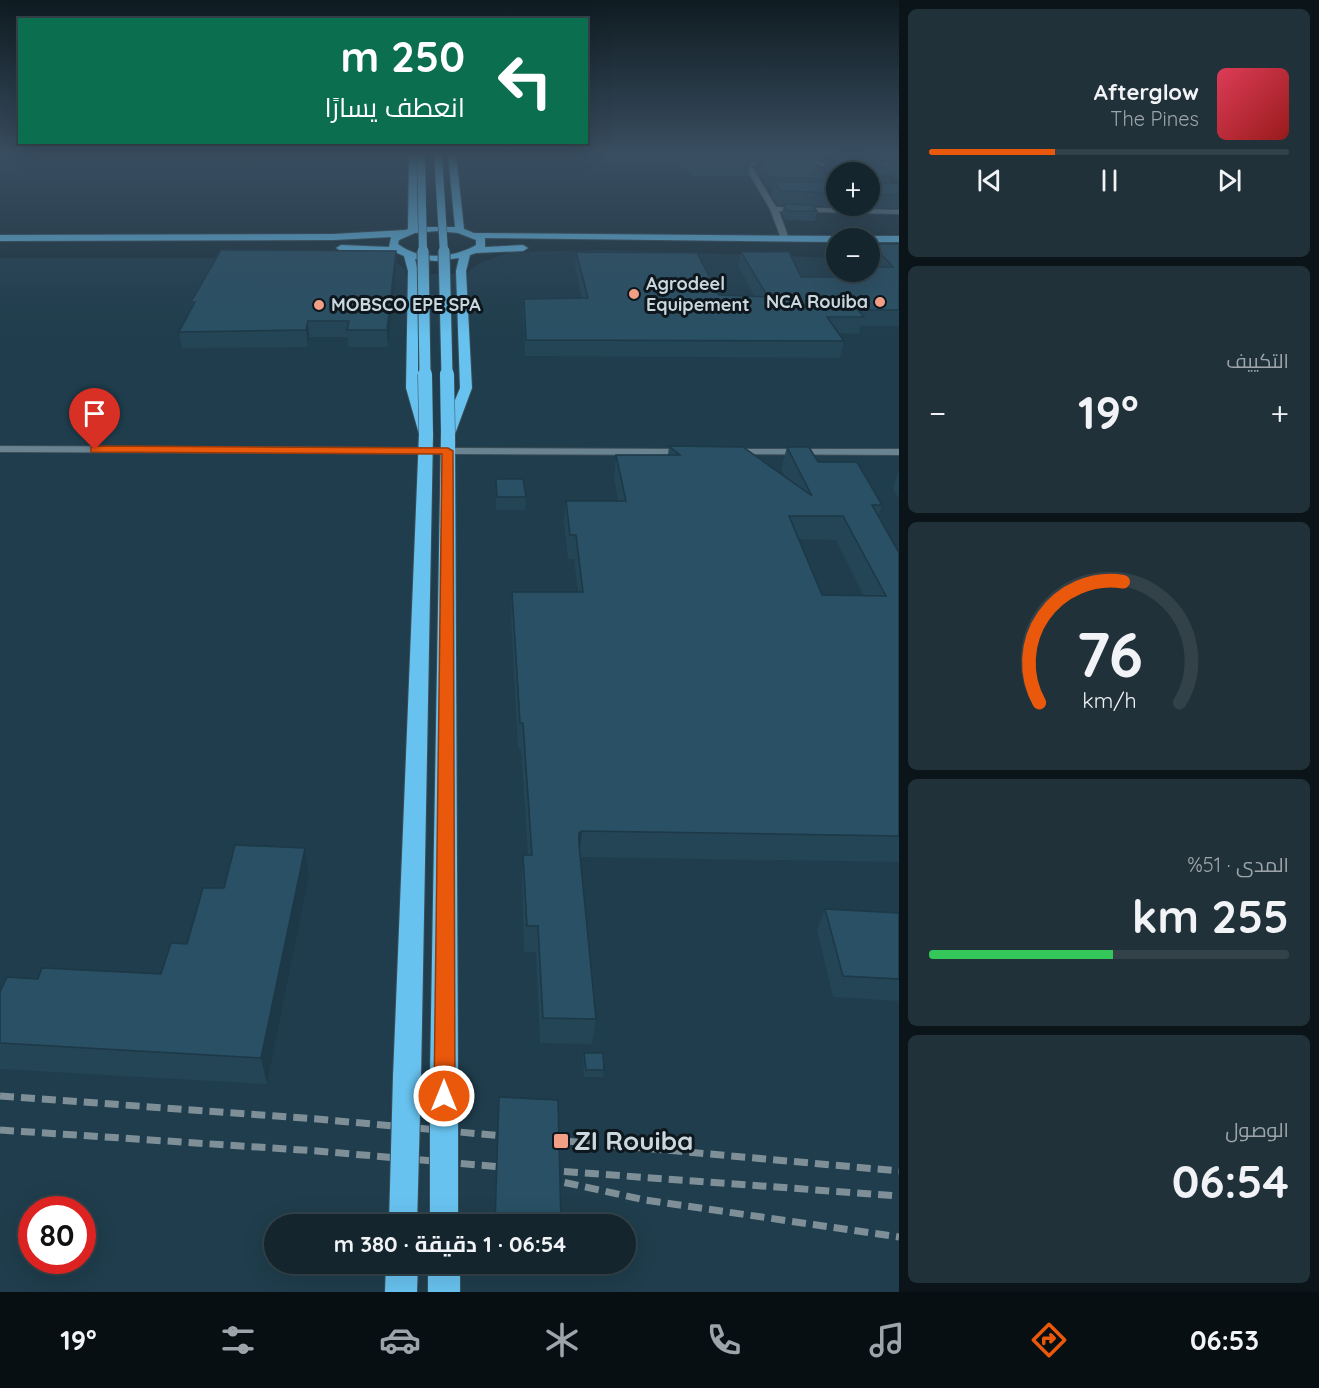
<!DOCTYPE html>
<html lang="ar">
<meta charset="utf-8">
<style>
:root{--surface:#14252d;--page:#213139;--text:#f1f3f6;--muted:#9da5aa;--line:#334249;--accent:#ea580c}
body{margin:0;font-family:Quicksand,Cairo,sans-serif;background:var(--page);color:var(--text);direction:rtl;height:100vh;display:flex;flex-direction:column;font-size:22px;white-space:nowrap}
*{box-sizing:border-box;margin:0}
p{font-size:20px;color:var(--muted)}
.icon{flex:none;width:33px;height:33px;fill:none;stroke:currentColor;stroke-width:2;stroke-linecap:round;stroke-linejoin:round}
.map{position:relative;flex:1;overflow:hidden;direction:ltr}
.side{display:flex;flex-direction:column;gap:9px;padding:9px;background:#0b1419;width:420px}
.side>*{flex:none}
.guide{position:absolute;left:18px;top:18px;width:570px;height:126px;border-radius:0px;box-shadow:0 6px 24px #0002,0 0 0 2px var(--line);direction:rtl;background:#0b6e4f;color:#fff;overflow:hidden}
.controls{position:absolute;left:826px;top:162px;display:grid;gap:12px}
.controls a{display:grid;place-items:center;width:54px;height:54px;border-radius:50%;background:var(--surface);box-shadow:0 6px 24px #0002,0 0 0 2px var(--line);font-size:30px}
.speed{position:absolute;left:18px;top:1196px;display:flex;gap:12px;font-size:30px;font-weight:700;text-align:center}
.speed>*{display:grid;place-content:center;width:78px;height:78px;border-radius:50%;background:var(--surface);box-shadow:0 6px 24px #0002,0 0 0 2px var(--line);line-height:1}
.speed .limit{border:9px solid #d22;background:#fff;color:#111}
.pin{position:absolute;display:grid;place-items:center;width:51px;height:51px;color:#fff;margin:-62px -26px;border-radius:50% 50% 50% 0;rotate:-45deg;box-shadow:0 0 6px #0007}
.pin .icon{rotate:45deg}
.me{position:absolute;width:66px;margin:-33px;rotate:0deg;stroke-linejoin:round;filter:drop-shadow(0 0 4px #0008)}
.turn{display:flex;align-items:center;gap:21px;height:126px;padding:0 24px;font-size:27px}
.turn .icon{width:78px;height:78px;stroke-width:2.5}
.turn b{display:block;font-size:42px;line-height:51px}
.big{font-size:45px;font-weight:700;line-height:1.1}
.side .tile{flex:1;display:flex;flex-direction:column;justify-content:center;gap:9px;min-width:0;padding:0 21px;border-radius:9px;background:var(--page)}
.side .dial{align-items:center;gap:0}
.dial svg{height:156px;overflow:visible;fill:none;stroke:var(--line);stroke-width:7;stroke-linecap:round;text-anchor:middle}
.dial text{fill:var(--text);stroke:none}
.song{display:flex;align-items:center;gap:18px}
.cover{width:72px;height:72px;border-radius:9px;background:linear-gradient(135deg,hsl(350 70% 55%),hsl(0 70% 35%))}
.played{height:6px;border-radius:3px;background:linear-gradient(90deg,var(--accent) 35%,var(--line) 35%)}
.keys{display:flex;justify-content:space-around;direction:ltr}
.heat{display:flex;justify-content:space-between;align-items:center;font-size:33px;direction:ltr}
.charge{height:9px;border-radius:4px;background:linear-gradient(90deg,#34c759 51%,var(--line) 0)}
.trip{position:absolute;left:264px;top:1214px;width:372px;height:60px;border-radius:30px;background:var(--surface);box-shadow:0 6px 24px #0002,0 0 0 2px var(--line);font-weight:700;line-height:60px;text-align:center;direction:rtl}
.tabs{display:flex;height:96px;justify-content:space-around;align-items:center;background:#080f12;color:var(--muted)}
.tabs .icon{width:42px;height:42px}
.tabs .current{color:var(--accent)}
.tabs b{font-size:27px;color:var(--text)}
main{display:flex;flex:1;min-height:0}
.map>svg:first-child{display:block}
.built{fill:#1f3d4c;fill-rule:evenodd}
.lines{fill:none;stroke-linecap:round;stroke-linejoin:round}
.minor-casing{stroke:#3b4e57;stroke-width:2}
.highway-casing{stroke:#3b4e57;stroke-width:2}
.minor{fill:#6a8390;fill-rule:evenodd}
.highway{fill:#68c2ef;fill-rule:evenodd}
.rail{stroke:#7e8f97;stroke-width:7;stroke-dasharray:14 7;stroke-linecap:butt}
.highway-bridge-far3-casing{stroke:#3b4e57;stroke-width:9;stroke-linecap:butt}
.highway-bridge-far2-casing{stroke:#3b4e57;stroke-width:13;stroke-linecap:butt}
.highway-bridge-far1-casing{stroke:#3b4e57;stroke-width:15;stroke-linecap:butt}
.highway-bridge-casing{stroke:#3b4e57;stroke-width:30;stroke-linecap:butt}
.highway-bridge-far3{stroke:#68c2ef;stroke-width:8}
.highway-bridge-far2{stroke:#68c2ef;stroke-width:11}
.highway-bridge-far1{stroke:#68c2ef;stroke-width:14}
.highway-bridge{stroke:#68c2ef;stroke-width:28}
.wall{fill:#234556;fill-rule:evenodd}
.shaded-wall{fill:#1d3846}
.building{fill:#295064;stroke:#1d3846;stroke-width:1.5;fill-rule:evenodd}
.route{fill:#ea580c;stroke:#983908;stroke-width:1.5}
.poi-dot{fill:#f39f85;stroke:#0e171d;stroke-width:2}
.labels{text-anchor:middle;stroke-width:6;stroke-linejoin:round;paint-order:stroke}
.far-poi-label{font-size:18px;font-weight:bold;fill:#cad7de;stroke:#0e171d;text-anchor:start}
.near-poi-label{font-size:26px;font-weight:bold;fill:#cad7de;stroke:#0e171d;text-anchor:start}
</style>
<main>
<section class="side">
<div class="tile">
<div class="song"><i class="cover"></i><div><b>Afterglow</b><p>The Pines</p></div></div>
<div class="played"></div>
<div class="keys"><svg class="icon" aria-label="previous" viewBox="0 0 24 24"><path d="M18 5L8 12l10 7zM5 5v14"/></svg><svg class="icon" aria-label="pause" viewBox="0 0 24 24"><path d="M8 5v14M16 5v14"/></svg><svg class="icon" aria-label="next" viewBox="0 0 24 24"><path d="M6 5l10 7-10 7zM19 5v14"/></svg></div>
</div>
<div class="tile"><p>التكييف</p>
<div class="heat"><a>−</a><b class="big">19°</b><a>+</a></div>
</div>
<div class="tile dial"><svg viewBox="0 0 100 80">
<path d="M14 69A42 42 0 1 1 86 69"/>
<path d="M14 69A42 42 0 0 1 57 7" stroke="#ea580c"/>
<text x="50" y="56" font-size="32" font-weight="700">76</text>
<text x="50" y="72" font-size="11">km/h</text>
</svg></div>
<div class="tile"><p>المدى · 51%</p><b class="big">255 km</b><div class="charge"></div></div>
<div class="tile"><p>الوصول</p><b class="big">06:54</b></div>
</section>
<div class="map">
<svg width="899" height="1292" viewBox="0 0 899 1292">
<rect width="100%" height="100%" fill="#1b313c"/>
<path class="built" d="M608,250L837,258V272H870V259H899V1292H0V258H322L399,264L405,269V274H465L480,263L510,252ZM32,1209H82V1260H32ZM274,1224H626V1263H274Z"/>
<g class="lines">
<defs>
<g id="minor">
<polygon points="731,161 899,163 899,167 751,165 776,207 899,210 899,214 779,211 789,239 782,241 770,209 744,165 729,164"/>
<polygon points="0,446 689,449 695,452 689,455 0,452"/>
<polygon points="731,449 899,449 899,455 727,454 727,450"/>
</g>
<g id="highway">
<path d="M409,155H417L418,227H455L448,155H456L464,229L474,233L837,236L841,238H837V242L485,238V247L523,245L528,248L523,251L476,253L470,255L466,271L472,388L455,434L458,1075L454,1084L444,1088L434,1084L430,1075L441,434L460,388L456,271L459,258L436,261L415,259L418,271V388L433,434L421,1077L417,1086L407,1090L397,1086L393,1077L419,434L406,388L408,271L404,256L397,253L341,251L336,248L341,245L389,247L391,237L334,240L0,241V235L334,234L405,230L408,229ZM437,231L458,233L476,240V245C454,258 419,261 398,244L399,240L415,233Z"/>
<polygon points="870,236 899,236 899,242 870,242 870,238 866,238"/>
<polygon points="386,1263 418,1263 417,1292 385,1292"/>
<rect x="428" y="1263" width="32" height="29"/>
</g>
</defs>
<use href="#minor" class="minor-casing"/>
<use href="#highway" class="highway-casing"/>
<use href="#minor" class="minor"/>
<use href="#highway" class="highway"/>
<g class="rail">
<polyline points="0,1096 317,1119 514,1137"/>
<polyline points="0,1130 317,1151 513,1168"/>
<polyline points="543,1139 899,1171"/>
<polyline points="543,1170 899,1196"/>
<polyline points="544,1178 645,1200 899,1237"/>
</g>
<defs>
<g id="highway-bridge-far3">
<polyline points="421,155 423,253"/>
<polyline points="438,155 444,253"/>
</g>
<g id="highway-bridge-far2">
<polyline points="423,251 425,375"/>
<polyline points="444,251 447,375"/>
</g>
<g id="highway-bridge-far1">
<polyline points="425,374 426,434"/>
<polyline points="447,374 448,434"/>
</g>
<g id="highway-bridge">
<polyline points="444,1075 444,1224"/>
<polyline points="403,1224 407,1077"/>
</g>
</defs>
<use href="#highway-bridge-far3" class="highway-bridge-far3-casing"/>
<use href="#highway-bridge-far2" class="highway-bridge-far2-casing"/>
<use href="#highway-bridge-far1" class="highway-bridge-far1-casing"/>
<use href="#highway-bridge" class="highway-bridge-casing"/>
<use href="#highway-bridge-far3" class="highway-bridge-far3"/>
<use href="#highway-bridge-far2" class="highway-bridge-far2"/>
<use href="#highway-bridge-far1" class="highway-bridge-far1"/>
<use href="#highway-bridge" class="highway-bridge"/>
</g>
<g class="wall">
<path d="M637,155H899V209L813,206L817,211L815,221L785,220L782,213L784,205H777L771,194L773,186H766L755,167L757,159H747L750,163L748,176H692L686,168L640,165ZM811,160H826L824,168L836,183H827L828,179ZM879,161H888L886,168ZM837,172H870V206H837ZM892,177L899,184H890Z"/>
<polygon points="872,244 899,244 899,326 861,326 859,334 839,333 844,341 840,358 525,356 523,314 524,299 582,298 575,267 576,252 719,295 755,297 738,266 741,252 801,277 847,277 848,272 870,272 876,267 870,261 870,252"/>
<polygon points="396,251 397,266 388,347 348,347 348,337 309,337 308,347 182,348 179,332 192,308 191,302"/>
<path d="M669,446L785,477L781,469L787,447L818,462L882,505L878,516L899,553V862L580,857L596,1019L592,1044L540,1043L536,952H524L522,881L523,855H528L521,749H518L511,617L512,592H578L574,559H568L564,524L566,501H618L614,477L616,455H668ZM799,539L836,540L864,596L822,595Z"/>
<polygon points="898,471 899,471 899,499 893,489"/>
<polygon points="496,479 526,497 525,510 496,510"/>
<polygon points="305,848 309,876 267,1084 0,1069 0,992 38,979 161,974 187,944 224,888"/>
<polygon points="825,909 899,913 899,1001 833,997 817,930"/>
<polygon points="584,1053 604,1070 603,1077 584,1077 583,1059"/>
<polygon points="499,1097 561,1224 494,1224"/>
<polygon points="493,1263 559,1263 558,1269 493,1264"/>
</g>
<g class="shaded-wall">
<polygon points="396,251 397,266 388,347 387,330"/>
<polygon points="308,321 309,337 308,347 306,330"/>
<polygon points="582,831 579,857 579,833"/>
<polygon points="305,848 309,876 267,1084 261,1058"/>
</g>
<g class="building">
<polygon points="683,155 745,155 750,163 693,163 688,155"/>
<polygon points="827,156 876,157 893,176 873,176 872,183 899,184 899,195 870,194 870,172 841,172"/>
<polygon points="899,156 899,168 889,157"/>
<polygon points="757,159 813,160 828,179 768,177"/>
<polygon points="774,181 837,183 837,193 780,191"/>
<polygon points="784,204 812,205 817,211 787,211"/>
<polygon points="872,244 899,244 899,310 858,310 864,317 827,317 844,341 526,340 524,299 588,298 576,252 697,253 719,295 768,297 741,252 789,252 801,277 858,277 853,272 870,272 870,267 893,267"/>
<polygon points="221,250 396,251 387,330 347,330 349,321 308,321 306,330 179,332 195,302 191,302"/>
<path d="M669,446L743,447L812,496L787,447H809L818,462H857L882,505H872L899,553V836L582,831L579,833V845L596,1019L543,1018L538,926H527L523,855H532L523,723H520L512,592H583L576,535H570L566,501H626L616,455H680ZM789,516H843L886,596L822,595Z"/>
<polygon points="496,479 523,479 526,497 497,497"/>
<polygon points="235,845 305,848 261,1058 0,1043 0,992 7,977 38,979 42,968 161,974 171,943 187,944 203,888 224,888"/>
<polygon points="825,909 899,913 899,979 843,976"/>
<polygon points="584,1053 603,1053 604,1070 586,1070"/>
<polygon points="499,1097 558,1100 561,1224 495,1224"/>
</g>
<linearGradient id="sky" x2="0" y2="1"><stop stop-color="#0f1b21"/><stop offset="0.46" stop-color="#394e61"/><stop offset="1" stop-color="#394e61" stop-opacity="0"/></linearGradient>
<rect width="899" height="336" fill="url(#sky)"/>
<polygon class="route" points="95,446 448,448 453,451 455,1096 452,1103 444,1106 437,1103 434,1096 442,454 91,452 91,447"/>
<g class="poi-dot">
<circle cx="634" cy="294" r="6"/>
<circle cx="880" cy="302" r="6"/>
<circle cx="319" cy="305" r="6"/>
<rect x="553" y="1133" width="16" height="16" rx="3"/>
</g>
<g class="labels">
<g class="far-poi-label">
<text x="646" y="290">Agrodeel<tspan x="646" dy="21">Equipement</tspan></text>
<text x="868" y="308" text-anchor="end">NCA Rouiba</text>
<text x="331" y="311">MOBSCO EPE SPA</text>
</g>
<g class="near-poi-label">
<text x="574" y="1150">ZI Rouiba</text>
</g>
</g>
</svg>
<div class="controls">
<a>+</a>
<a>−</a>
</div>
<div class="speed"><div class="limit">80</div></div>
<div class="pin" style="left:95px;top:450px;background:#d93025"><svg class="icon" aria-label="arrive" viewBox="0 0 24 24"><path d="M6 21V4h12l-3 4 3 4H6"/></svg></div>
<svg class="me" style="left:444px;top:1096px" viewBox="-20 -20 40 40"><circle r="17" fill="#ea580c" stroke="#fff" stroke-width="3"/><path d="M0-11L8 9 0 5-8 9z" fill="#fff"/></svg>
<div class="trip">06:54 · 1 دقيقة · 380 m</div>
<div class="guide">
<div class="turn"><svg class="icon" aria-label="left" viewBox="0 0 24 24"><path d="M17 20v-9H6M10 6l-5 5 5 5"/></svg><div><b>250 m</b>انعطف يسارًا</div></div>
</div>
</div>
</main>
<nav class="tabs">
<b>06:53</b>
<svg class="icon current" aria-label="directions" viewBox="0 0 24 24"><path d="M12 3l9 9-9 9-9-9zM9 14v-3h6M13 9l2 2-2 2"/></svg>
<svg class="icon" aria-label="music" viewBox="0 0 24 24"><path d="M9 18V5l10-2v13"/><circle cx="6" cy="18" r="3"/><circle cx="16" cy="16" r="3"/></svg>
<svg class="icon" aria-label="phone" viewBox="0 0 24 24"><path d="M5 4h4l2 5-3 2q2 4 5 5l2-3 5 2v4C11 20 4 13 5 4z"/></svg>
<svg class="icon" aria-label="climate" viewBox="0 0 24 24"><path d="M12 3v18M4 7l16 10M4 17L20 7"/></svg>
<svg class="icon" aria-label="car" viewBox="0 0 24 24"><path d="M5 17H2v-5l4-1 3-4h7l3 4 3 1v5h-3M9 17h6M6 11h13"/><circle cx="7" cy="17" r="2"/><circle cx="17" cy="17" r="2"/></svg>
<svg class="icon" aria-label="filters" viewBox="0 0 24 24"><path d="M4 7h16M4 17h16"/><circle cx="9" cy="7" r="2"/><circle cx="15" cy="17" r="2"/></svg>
<b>19°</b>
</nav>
